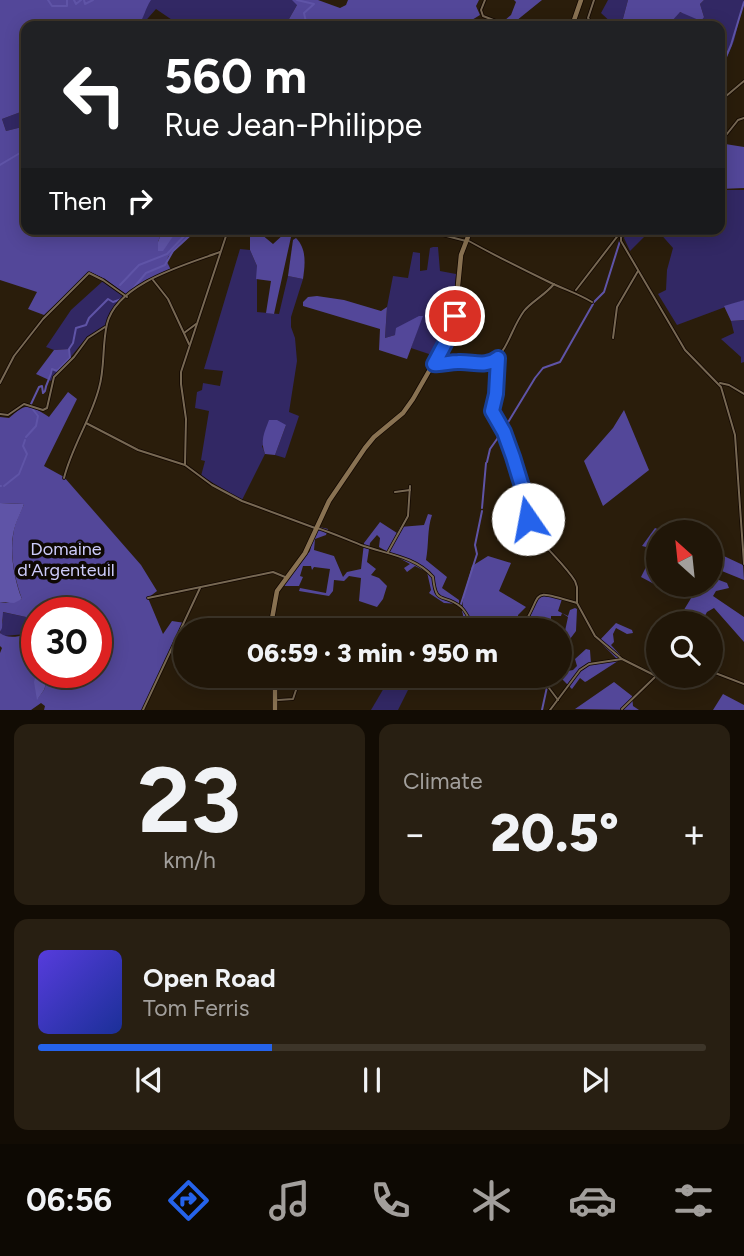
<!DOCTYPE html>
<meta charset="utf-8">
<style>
:root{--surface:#201608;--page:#281f12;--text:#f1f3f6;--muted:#a29f9c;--line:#3d3529;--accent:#2563eb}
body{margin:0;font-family:Figtree,sans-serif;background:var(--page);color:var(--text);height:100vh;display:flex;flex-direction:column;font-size:26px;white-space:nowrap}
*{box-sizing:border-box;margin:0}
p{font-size:23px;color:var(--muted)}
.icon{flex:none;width:38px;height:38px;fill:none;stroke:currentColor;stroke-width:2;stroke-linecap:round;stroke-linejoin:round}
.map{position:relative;height:710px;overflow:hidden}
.drawer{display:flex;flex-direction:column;gap:14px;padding:14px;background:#120c04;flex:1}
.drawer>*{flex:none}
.guide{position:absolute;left:21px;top:21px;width:704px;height:214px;border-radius:14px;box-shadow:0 4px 18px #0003,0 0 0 2px var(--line);background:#202124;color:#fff;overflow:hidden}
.needle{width:46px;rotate:333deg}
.fabs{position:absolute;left:646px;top:520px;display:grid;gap:14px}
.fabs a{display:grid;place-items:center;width:77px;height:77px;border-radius:50%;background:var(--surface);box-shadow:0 4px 18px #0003,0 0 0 2px var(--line);font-size:35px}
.speed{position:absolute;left:21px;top:597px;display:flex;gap:14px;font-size:35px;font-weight:700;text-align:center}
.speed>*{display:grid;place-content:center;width:91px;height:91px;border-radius:50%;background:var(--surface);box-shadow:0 4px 18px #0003,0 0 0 2px var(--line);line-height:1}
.speed .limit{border:10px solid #d22;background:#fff;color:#111}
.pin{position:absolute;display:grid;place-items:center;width:60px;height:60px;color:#fff;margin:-30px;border:4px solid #fff;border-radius:50%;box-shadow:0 2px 7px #0007}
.me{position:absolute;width:77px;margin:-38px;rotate:348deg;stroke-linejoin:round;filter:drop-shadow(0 0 5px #0008)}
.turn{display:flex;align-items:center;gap:24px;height:147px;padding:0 28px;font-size:32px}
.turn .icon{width:91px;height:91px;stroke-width:2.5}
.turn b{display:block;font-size:49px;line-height:60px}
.then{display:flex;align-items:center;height:66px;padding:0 28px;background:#0003;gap:14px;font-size:26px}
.big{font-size:52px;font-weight:800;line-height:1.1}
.drawer .tile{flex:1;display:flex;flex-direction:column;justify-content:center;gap:10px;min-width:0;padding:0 24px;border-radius:14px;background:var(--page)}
.drawer .dial{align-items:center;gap:0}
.dial b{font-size:91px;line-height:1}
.song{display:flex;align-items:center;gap:21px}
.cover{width:84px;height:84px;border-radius:10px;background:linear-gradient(135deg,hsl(250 70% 55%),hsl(230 70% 35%))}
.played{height:7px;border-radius:4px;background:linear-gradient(90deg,var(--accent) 35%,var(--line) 35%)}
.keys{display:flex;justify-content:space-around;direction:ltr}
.heat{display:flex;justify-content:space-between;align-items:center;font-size:38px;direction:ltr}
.drawer .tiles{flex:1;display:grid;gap:14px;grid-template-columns:1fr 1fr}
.tile:last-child{grid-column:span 2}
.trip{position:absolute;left:173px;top:618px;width:399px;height:70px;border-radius:35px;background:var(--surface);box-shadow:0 4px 18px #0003,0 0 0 2px var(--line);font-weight:800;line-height:70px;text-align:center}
.menu{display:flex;height:112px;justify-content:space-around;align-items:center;background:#0d0903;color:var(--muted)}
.menu .icon{width:49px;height:49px}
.menu .selected{color:var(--accent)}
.menu b{font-size:32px;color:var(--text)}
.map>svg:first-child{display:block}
.green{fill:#322864}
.forest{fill:#534799}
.water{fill:#5f54a7}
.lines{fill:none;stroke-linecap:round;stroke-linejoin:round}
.stream{stroke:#5f54a7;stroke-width:2}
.minor-casing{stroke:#120700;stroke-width:3.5}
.secondary-casing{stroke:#120700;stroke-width:6}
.minor{stroke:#776853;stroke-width:2}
.secondary{stroke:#897252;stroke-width:4.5}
.route-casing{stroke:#184099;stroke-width:18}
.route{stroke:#2563eb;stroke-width:12}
.labels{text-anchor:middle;stroke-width:7;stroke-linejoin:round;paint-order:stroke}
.park-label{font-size:18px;fill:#cdccfa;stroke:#0e0803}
</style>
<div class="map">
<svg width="744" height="710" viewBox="0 0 744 710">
<rect width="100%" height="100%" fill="#2a1d0b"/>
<g class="green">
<polygon points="92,0 297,0 297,5 285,26 181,26 156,9 141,26 130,26"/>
<polygon points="608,0 628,0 621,26 615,26 601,13"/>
<polygon points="704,0 744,0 734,41 719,76 719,26 677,26 672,21 679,12 704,17 700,4"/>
<polygon points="26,110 26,126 6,131 2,119"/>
<polygon points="719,190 744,190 744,300 677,325 658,294 666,290 667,270 673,248 658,231 647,234 630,251 624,238 628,229 719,229"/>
<path d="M433,247H438L440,271L456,274C454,307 451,327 435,356L411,348L422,316L395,335L385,338L387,307L393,276L408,278L413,252L420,253V271L427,270L430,248Z"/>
<polygon points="240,249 250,250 257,266 257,312 279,314 288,276 303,279 291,317 291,327 295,338 297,361 289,412 299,416 285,458 275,455 286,425 262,446 265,454 242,500 201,476 205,461 201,460 209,411 195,408 197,392 202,390 203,383 220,386 223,371 204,369"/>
<polygon points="103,281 125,297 111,313 106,326 87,337 51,381 49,380 52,369 62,366 69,349 54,350 46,347 71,310"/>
<polygon points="744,320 744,362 741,363 741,357 721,339 734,333 731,321"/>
<polygon points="2,612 26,617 29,626 37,626 37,633 4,636 0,633 3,620"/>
<polygon points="391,676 415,676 398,710 371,710"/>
</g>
<g class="forest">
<path d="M0,0H151C145,9 144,18 138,26H26V110L2,119L6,131L26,126V229H163L158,242L178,229H197L168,257L167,262L171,270L146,280L127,295L105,279L90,272L44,315L28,309L37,292L0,280Z"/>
<polygon points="292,0 318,0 340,8 346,5 348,0 479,0 476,6 480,15 462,26 285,26 297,5"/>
<polygon points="514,0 542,0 516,21 504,21 511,15 516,2"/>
<polygon points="628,0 704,0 700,4 704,17 701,21 680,12 672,21 677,26 621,26"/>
<polygon points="719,143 744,147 744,188 720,189"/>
<polygon points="250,229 255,229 273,244 284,234 291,237 274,314 266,313 271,281 256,279 257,266 250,250"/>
<path d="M296,238C307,249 305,265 303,279L288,276L293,240Z"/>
<polygon points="317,296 344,300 381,311 387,307 385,338 395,335 396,328 419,316 423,316 407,359 379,350 380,329 303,306 303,302 308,297"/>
<polygon points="744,300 744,320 731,321 724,306"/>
<polygon points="69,349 70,358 57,371 52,369 49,380 36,374 54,350"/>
<path d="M68,392L77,399L44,466L64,477L141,565L157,591L148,598L163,634L172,621L185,623L143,710H44L45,706L41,703L31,710H0V653L2,648L0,646V633C10,641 25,634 37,633C37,655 33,677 38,698L44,690L50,672H96V612H37V626H29L26,617L3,612L2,628L0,632V602L6,603L22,599C15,581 10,555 13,536C14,524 20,514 24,504L0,503V417L9,418C28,402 28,404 49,417Z"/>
<polygon points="624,410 649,470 603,506 584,461 613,428"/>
<path d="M269,420H277L286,425L275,455L265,454C260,441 264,433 269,420Z"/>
<path d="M428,514L432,515C427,529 429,544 426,560L447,577L442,588L459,600V604L444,603L429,593L431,590L427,572L415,566L407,572L404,568L410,564L379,547L380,538L377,535L370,543L367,562L376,569L371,575L379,578L387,586L383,599L377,607L359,601L361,578L349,576L344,581L334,580L333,591L329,596L299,591L300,588L326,593L330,569L314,567L312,570L311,566H303L300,576L303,577L299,586H282L310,551L315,526L328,529L326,535L315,539L314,550L334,556L343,577L347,572L361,569L364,543L380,522L397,533L400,527L424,525Z"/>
<polygon points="655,528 665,532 658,532 658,543 654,549 642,546"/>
<polygon points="711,550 743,565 744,580 712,567 711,571"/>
<polygon points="654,551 658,553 658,584 675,585 671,593 641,577"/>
<path d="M488,556L511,563L499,591L526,607L518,615L519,630H467C457,606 466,590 472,566Z"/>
<polygon points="711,577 727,583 729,588 716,591 713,596 744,617 744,642 714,608 707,612 701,623 676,623 699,585 710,584"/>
<polygon points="542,595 562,599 558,611 568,616 570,610 575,608 577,609 576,631 567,643 569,649 566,657 560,657 560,654 568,617 562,613 561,616 551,616 551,629 530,617 535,601"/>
<polygon points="616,623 632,630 633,633 627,634 616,628 613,634 614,642 611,645 620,655 618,661 587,681 585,682 580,678 572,689 559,676 560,663 568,671 573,670 577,666 575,659 586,649 590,650 591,664 615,660 616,658 599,641"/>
<polygon points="614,682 632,696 633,706 639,710 575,709"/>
<polygon points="723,694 744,705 744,710 713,710"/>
</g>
<g class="water">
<polygon points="163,229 178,229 163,251 158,251 158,242"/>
<path d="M0,503L24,504C21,513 16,521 14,530C9,550 14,580 22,599L14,603L0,602Z"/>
<polygon points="37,670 37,672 50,672 44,690 37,700 34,682"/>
</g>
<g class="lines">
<g class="stream">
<polyline points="48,0 52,6 67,6 67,0"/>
<polyline points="74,0 76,4 81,0"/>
<polyline points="84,0 85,4 93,0"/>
<polyline points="297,0 314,4 304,13 306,22 303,26"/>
<polyline points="719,73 731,45 744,2"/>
<polyline points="23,153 26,153"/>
<polyline points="0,165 20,153"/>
<polyline points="622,237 625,229"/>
<polyline points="120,285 139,265 167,254 187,233 188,229"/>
<polyline points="130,292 146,273 165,265 173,251 197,229"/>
<polyline points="594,302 604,292 620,241"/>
<path d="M31,404L39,387L42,386L43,393L45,391C46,382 51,378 52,369L57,371L70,358L69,349L73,343L76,328L86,325L89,318L108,299L113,302L122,299"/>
<polyline points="504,429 535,378 543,368 560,362 593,304"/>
<polyline points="26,437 36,426 38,416 31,407"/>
<polyline points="487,462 490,449 502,432"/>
<polyline points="0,486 1,486"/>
<polyline points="4,486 19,474 27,454 23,446 25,440"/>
<polyline points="482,508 486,463"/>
<polyline points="461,604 477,554 475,545 482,511"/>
<polyline points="463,611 472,630"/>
<polyline points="525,676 530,679 540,678 544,683"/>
<polyline points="542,710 547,687"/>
</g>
<defs>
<g id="minor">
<polyline points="485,0 481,10 483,16 509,26"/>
<polyline points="594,0 588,18 594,26"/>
<polyline points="719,102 744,81"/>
<polyline points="719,144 738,120 744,118"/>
<polyline points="419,229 466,241"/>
<polyline points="621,232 621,241 685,350 721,387 735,435 744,564"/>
<polyline points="228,233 234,229"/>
<path d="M467,240C494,255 520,268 547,281C563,289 577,293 592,302"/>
<polyline points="153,280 168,299 189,344"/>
<polyline points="576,290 623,229"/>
<polyline points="184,333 196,324"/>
<polyline points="613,338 617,307 638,271"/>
<path d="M498,358L496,394L492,411C505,439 516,463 524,493C527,502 525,511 529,520C539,545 561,559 575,581L577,587V603"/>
<path d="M434,364L462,362L482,364L494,361C509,347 512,327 524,311C531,302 545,295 554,284"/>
<polyline points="0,383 14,356 43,319 89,273 103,280 127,297"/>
<polyline points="720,383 729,385 744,394"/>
<polyline points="0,414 8,415 24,404 43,410 47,408 54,377 74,357 88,338 105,327"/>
<polyline points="86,423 138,450 185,465 212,485 242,501 315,528"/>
<polyline points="185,464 186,419 181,384 181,372 227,233 227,229"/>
<path d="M64,478C72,446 91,419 99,388C105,368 102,345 107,324C117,283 185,265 220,252"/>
<polyline points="395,492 410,490"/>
<path d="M317,528C333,533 348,540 364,546C387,554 416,557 433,577C436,607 443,592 461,607C467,612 470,623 477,630"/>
<polyline points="388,552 408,516 410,486"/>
<polyline points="148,598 273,572 285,577"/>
<path d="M520,630C546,593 525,587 577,603L595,636L622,659"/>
<polyline points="710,671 744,684"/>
<polyline points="540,676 558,700"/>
<polyline points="278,700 293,699 298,684 293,683"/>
<polyline points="622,709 655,677"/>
<polyline points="143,710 200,588"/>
<polyline points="550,710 580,670 589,664 622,659 656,676 667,676"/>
</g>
<g id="secondary">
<polyline points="572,26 581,0"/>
<polyline points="270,630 277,591 305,553 329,501 365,448 374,437 403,413 413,399 444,345 455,316 461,255 471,229"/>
<polyline points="275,676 275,710"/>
</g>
</defs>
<use href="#minor" class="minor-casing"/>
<use href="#secondary" class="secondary-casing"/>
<use href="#minor" class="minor"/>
<use href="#secondary" class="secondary"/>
</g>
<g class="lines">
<defs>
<path id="route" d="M455,316L448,338L434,364C442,365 449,362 458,362C472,361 486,368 498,358L496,394L492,411L504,432L513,457L524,493L528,519"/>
</defs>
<use href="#route" class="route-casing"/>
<use href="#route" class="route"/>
</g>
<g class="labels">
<g class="park-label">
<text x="66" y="555">Domaine<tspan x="66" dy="21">d'Argenteuil</tspan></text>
</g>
</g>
</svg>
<div class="fabs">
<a><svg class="needle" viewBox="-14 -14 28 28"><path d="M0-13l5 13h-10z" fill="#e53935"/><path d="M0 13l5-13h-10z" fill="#a29f9c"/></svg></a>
<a><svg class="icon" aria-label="search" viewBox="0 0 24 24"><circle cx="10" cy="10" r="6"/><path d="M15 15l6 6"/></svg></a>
</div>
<div class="speed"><div class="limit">30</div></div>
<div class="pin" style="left:455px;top:316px;background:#d93025"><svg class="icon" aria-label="arrive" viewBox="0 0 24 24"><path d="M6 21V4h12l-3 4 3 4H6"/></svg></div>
<svg class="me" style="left:528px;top:519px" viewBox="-20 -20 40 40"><circle r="19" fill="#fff"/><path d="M0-13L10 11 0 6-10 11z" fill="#2563eb"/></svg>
<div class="trip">06:59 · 3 min · 950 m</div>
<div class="guide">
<div class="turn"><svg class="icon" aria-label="left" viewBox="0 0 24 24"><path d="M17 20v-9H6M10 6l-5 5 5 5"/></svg><div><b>560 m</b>Rue Jean-Philippe</div></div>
<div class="then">Then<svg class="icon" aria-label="right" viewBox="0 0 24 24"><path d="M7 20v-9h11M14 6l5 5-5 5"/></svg></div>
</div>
</div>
<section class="drawer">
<div class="tiles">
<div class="tile dial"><b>23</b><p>km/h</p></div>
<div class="tile"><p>Climate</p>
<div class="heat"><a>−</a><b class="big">20.5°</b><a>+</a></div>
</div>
<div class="tile">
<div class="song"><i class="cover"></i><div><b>Open Road</b><p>Tom Ferris</p></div></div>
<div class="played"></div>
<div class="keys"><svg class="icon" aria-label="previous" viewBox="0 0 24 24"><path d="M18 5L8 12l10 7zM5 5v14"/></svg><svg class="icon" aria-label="pause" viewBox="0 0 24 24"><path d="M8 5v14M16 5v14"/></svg><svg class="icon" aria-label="next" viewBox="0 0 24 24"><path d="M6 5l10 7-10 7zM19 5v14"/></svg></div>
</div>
</div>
</section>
<nav class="menu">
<b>06:56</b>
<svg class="icon selected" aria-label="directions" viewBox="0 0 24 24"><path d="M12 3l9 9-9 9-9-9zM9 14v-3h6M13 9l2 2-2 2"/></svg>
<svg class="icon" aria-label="music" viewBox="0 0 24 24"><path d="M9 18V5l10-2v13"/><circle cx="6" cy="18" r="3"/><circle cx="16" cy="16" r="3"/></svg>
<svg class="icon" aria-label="phone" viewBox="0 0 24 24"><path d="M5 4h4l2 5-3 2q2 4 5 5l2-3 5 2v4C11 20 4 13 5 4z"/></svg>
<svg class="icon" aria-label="climate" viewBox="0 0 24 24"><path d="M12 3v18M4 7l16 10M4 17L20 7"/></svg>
<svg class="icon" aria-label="car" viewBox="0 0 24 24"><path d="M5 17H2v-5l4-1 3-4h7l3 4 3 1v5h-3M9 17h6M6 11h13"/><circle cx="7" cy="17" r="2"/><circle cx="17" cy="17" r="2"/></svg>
<svg class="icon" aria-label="filters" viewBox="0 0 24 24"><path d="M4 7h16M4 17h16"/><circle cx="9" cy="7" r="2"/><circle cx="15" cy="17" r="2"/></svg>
</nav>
